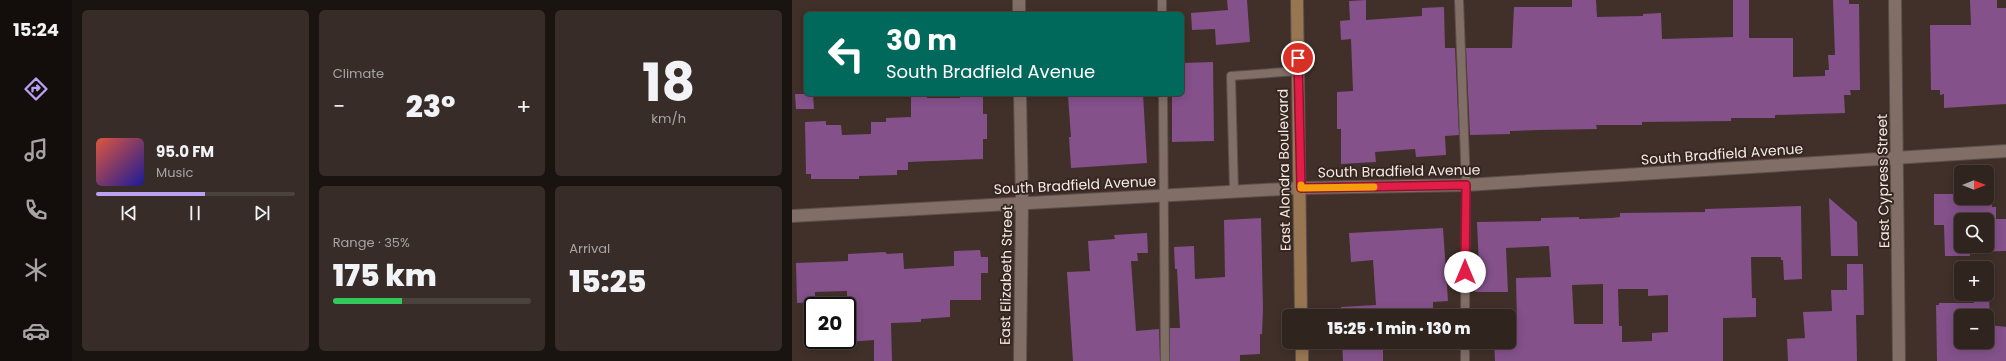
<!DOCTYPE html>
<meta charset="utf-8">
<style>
:root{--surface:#30241f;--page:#382c28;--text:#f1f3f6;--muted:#a8a4a4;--line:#4b413d;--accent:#bca0f2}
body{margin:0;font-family:Poppins,sans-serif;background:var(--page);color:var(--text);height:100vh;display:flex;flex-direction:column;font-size:15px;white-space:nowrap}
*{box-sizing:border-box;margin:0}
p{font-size:13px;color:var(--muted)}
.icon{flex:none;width:22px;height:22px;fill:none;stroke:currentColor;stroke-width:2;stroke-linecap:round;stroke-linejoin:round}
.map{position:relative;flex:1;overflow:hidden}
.sheet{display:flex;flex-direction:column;gap:10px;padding:10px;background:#1a1411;width:720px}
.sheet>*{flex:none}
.banner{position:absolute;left:12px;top:12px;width:380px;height:84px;border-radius:6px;box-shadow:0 2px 10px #0003,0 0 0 1px var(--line);background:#00695c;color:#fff;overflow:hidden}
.needle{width:26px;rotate:90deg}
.buttons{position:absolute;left:1162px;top:165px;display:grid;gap:8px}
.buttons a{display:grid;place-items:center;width:40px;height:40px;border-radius:6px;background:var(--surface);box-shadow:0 2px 10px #0003,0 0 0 1px var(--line);font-size:20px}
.speed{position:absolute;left:12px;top:297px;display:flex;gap:8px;font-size:20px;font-weight:700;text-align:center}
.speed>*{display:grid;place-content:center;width:52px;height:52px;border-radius:50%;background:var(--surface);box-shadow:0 2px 10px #0003,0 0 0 1px var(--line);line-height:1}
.speed .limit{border:2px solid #111;border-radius:6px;background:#fff;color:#111}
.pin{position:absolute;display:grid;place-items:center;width:34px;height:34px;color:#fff;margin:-17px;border:2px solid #fff;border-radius:50%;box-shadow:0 1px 4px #0007}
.me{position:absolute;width:44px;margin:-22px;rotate:0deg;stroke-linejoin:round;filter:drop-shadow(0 0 3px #0008)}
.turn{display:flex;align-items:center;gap:14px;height:84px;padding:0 16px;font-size:18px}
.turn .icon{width:52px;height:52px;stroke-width:2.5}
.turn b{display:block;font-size:28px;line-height:34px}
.big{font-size:30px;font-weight:800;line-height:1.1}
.sheet .widget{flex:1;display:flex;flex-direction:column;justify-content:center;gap:6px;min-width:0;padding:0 14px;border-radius:6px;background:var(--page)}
.sheet .dial{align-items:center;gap:0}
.dial b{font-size:52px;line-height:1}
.song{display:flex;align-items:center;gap:12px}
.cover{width:48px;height:48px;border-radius:6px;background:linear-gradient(135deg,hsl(10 70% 55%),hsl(240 70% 35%))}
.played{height:4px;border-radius:2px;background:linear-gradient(90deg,var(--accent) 55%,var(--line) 55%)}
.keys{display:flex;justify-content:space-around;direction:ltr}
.heat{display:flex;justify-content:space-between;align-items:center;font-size:22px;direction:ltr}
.charge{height:6px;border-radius:3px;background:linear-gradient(90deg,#34c759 35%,var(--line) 0)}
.sheet .tiles{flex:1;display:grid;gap:10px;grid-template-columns:repeat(3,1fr)}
.widget:first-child{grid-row:span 2}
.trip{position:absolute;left:490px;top:309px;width:234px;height:40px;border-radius:6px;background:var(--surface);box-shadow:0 2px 10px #0003,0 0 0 1px var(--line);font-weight:800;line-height:40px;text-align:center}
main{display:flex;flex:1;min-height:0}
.tab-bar{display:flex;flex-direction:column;width:72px;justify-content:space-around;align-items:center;background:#130e0c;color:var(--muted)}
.tab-bar .icon{width:28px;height:28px}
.tab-bar .selected{color:var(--accent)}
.tab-bar b{font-size:18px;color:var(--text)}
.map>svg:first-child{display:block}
.building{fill:#84518b;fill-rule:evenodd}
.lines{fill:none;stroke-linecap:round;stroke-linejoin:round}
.lane-casing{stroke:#5c4e49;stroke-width:10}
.street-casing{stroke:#5c4e49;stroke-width:14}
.secondary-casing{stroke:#5c4e49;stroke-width:14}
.lane{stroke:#816f67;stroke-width:8}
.street{stroke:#816f67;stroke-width:12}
.secondary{stroke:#987652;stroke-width:12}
.route-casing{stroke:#92132f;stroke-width:10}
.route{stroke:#e11d48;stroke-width:7}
.slow{stroke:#f59e0b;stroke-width:7}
.labels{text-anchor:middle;stroke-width:4;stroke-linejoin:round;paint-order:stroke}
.street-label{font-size:14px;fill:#f4e9e5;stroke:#352620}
</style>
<main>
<nav class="tab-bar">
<b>15:24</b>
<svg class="icon selected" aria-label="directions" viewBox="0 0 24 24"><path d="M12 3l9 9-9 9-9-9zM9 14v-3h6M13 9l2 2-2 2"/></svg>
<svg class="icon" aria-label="music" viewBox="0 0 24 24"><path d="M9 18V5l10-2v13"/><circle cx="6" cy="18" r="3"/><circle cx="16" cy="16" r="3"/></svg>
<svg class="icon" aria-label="phone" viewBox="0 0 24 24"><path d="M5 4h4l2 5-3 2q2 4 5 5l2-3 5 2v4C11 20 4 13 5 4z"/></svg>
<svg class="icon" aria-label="climate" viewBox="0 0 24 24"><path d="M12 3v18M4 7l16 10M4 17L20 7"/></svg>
<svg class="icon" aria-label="car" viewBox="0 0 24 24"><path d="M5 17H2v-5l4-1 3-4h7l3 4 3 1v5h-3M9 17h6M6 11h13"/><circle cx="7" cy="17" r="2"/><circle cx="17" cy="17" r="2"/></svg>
</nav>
<section class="sheet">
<div class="tiles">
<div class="widget">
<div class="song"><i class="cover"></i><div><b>95.0 FM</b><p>Music</p></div></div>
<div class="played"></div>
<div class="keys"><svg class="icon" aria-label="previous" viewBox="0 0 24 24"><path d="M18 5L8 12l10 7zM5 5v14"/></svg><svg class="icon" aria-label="pause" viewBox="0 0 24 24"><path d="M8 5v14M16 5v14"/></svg><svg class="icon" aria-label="next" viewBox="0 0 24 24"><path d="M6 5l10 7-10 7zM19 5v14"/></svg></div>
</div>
<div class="widget"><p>Climate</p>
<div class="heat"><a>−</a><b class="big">23°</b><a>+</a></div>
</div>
<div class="widget dial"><b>18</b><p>km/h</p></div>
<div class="widget"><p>Range · 35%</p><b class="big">175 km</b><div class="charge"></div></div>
<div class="widget"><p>Arrival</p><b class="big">15:25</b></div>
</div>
</section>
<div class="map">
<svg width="1214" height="361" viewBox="0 0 1214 361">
<rect width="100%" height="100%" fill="#403029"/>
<g class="building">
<polygon points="435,0 455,0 458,42 424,45 423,29 400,30 399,13 436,10"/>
<polygon points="574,0 574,20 630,16 630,8 652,7 653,48 663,48 667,135 653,136 654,155 624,157 623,149 583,152 584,162 549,164 549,129 545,129 545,92 561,91 559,39 549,40 548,21 558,20 557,1"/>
<polygon points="780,0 804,0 805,17 851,16 851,14 869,13 870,39 941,37 941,0 957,0 957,38 1001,38 1001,77 1033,76 1033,70 1037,70 1036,55 1043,55 1041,0 1057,0 1057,4 1067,4 1068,90 1058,90 1059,95 1052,95 1053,113 983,115 983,118 939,118 939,121 850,122 850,125 804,125 805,129 746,130 718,131 718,134 678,135 674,48 720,48 722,7 780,7"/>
<polygon points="1178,0 1205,0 1205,8 1214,8 1214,104 1152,108 1152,94 1148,95 1148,90 1139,90 1138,25 1179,25"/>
<polygon points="421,62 422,141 380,142 380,94 390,94 390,63"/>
<polygon points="3,94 21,94 22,109 4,109"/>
<polygon points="119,94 135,94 135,98 168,98 168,94 191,94 191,114 195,114 195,139 191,139 191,159 116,162 116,170 105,170 105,175 67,176 67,179 19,179 19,174 14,174 13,122 34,121 34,125 49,125 50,135 79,134 79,122 94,122 94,118 119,117"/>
<polygon points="305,94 351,94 355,163 279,168 277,137 279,137 276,96"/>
<path d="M1142,194H1169V198H1195V194H1200V207H1204V219H1214V251L1178,252V256H1153L1152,225H1142ZM1169,220H1195V246H1169Z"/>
<polygon points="1037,198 1065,222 1066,256 1039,256"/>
<path d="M1009,206L1010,279L992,280L991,260H989V257H959L960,298H964V317L931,318V361H703L702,342H717V332L723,331V324H725L724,278L759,277L757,246L714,248L716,292H683L682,266H687L685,222L749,221V218L787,217V219L819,218L828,217V213L913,212V209ZM811,284V324H782L780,285ZM826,289H856V296L876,295V332L860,333V341L830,342V326H827Z"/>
<polygon points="469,218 471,309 470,334 468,334 468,354 448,355 448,361 378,361 378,328 388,328 385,269 383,269 382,247 402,246 403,279 433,277 432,220"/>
<polygon points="651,228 656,301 641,302 641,316 549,316 549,307 584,305 581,260 559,262 557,233"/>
<polygon points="355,233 356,253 345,253 346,261 339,261 344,331 367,329 368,361 281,361 275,272 298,271 296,241 323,239 322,235"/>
<polygon points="188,250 189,257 196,257 196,273 189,273 189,300 158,300 158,317 129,319 129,322 99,323 100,361 82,361 82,340 55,342 55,291 23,292 23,302 5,303 4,263 56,261 56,254 93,252 95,254 111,253 112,269 162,266 162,251"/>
<polygon points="1055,264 1071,264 1072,315 1064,315 1065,361 996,361 995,339 1013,338 1011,312 1040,311 1039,290 1055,290"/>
<path d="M1181,294H1197L1198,325L1214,327V361H1145L1144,305H1147V303H1182ZM1169,316H1195V342H1169Z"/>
<polygon points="550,342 642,342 642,348 591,349 591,361 551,361"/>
</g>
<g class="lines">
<defs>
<g id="lane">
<polyline points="370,0 370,14"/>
<polyline points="667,0 674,185 673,316"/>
<polyline points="371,94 373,361"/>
<polyline points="442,191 439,76 506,71"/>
<polyline points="673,361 673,342"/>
</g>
<g id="street">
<polyline points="227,0 227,14"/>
<polyline points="1103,0 1107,361"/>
<polyline points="0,216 509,188 674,185 1214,151"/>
<polyline points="228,361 230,203 228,94"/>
</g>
<g id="secondary">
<polyline points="505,0 509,316"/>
<polyline points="510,342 510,361"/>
</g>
</defs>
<use href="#lane" class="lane-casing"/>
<use href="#street" class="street-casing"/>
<use href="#secondary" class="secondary-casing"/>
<use href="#lane" class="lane"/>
<use href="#street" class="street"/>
<use href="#secondary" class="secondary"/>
</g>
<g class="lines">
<defs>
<polyline id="route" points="506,58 509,188 674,185 673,272"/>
</defs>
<use href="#route" class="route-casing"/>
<use href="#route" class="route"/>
<polyline class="slow" points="509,185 509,188 582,187"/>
</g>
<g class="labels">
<g class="street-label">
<text transform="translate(930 154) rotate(-4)" y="5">South Bradfield Avenue</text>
<text transform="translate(492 170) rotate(-91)" y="5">East Alondra Boulevard</text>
<text transform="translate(607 171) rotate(-1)" y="5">South Bradfield Avenue</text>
<text transform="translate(1091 181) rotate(-91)" y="5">East Cypress Street</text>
<text transform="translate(283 185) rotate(-3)" y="5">South Bradfield Avenue</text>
<text transform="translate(214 275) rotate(-89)" y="5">East Elizabeth Street</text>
</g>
</g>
</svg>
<div class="buttons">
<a><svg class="needle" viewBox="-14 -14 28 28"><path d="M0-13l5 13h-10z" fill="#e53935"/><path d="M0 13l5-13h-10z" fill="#a8a4a4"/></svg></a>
<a><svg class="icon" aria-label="search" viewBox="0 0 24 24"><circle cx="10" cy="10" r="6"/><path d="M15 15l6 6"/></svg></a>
<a>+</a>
<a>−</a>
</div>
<div class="speed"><div class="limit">20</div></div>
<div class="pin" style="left:506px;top:58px;background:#d93025"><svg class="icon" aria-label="arrive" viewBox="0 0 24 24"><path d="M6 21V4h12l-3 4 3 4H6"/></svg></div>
<svg class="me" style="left:673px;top:272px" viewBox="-20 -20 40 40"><circle r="19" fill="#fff"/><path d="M0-13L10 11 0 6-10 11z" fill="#e11d48"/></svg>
<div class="trip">15:25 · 1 min · 130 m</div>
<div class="banner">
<div class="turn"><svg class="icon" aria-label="left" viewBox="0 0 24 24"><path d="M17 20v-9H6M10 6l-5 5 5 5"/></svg><div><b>30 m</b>South Bradfield Avenue</div></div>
</div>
</div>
</main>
